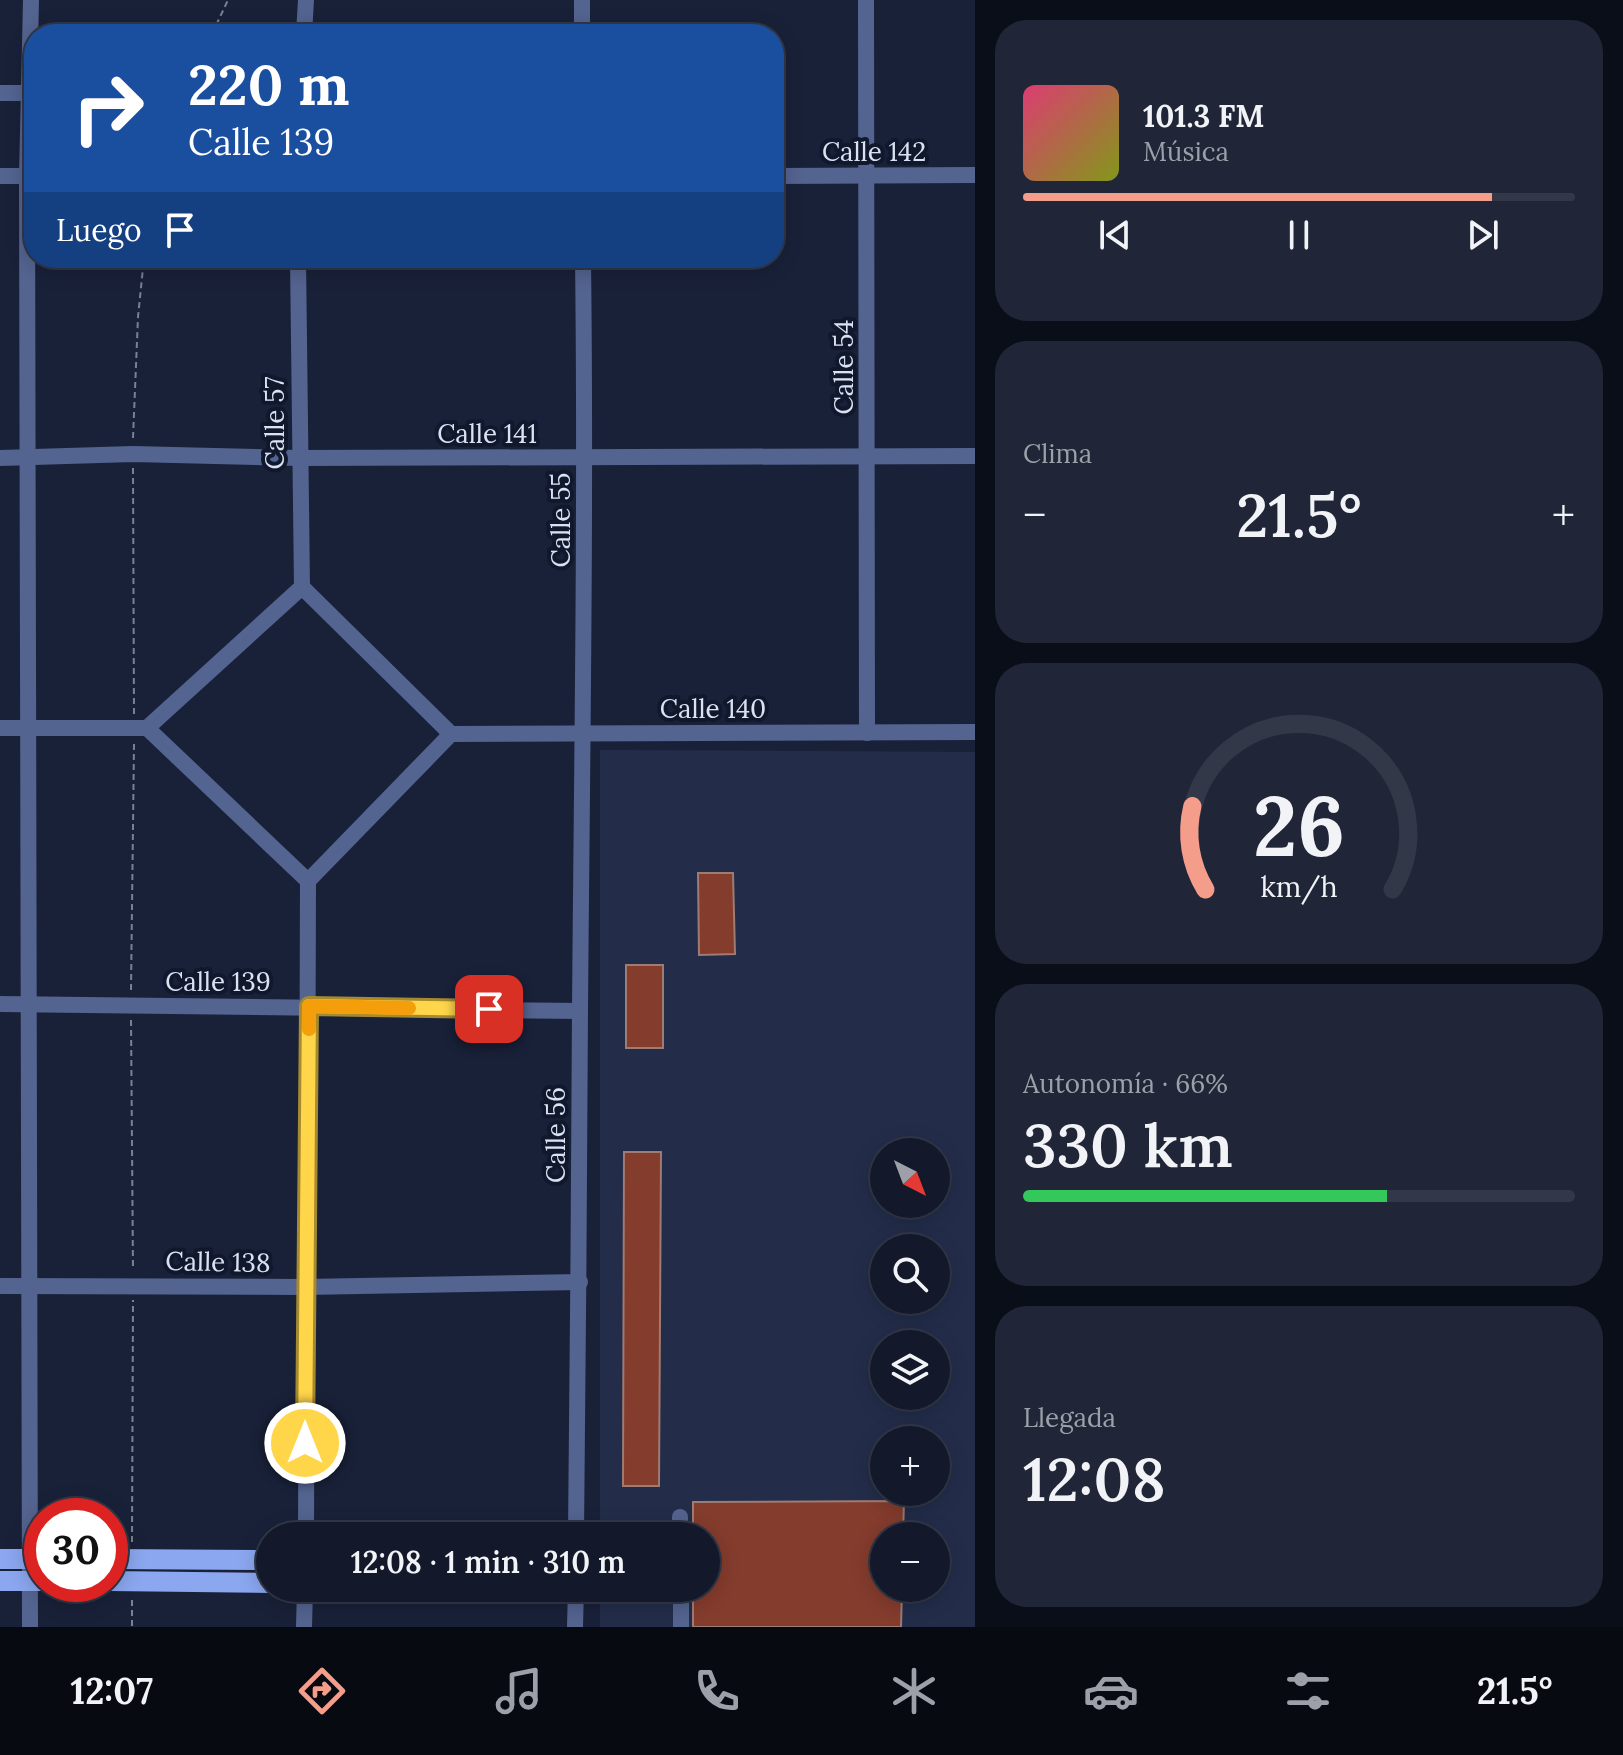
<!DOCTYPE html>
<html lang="es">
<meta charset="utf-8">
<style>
:root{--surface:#13192b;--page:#202637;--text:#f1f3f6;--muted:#9da0a9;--line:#323847;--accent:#f49d8a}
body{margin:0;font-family:Lora,serif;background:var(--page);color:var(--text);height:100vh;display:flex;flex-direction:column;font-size:30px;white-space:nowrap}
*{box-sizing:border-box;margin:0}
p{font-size:26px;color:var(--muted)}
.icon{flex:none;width:44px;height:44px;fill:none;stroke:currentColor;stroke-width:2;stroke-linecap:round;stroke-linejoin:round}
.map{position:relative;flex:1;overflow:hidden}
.side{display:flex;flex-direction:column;gap:20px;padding:20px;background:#0a0e18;width:648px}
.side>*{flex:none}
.guide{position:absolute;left:24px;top:24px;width:760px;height:244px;border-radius:32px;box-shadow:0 4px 20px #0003,0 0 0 2px var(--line);background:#1a4fa0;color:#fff;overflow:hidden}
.needle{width:52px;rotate:138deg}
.tools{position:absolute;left:870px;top:1138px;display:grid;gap:16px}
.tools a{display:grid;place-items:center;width:80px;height:80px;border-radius:50%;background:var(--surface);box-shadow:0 4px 20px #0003,0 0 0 2px var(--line);font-size:40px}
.speed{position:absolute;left:24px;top:1498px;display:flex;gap:16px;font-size:40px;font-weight:700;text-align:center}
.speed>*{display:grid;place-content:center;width:104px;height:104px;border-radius:50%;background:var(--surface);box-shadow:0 4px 20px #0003,0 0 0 2px var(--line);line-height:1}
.speed .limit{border:12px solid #d22;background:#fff;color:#111}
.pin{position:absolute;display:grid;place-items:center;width:68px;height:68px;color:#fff;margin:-34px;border-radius:16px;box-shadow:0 4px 12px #0006}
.me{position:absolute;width:88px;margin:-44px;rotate:0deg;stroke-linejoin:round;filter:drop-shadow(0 0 6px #0008)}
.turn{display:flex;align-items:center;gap:28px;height:168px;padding:0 32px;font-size:36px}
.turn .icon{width:104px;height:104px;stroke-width:2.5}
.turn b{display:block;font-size:56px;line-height:68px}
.then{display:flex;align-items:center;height:76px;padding:0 32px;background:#0003;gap:16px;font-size:30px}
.big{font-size:60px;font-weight:600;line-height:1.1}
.side .widget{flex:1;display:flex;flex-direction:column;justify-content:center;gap:12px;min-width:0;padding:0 28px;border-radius:32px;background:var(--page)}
.side .dial{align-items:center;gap:0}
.dial svg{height:208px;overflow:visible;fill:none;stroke:var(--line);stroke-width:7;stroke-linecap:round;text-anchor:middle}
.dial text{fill:var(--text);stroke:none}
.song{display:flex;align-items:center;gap:24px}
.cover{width:96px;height:96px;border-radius:12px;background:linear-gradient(135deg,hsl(340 70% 55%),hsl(70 70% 35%))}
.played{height:8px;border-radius:4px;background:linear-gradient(90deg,var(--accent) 85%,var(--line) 85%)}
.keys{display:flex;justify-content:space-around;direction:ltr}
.heat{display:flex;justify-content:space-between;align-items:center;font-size:44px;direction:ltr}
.charge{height:12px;border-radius:6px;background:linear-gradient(90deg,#34c759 66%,var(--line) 0)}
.trip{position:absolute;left:256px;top:1522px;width:464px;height:80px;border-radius:40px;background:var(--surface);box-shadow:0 4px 20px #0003,0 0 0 2px var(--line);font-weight:600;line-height:80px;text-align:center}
.dock{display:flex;height:128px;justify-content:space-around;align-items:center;background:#080a11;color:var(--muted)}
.dock .icon{width:56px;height:56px}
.dock .on{color:var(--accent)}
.dock b{font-size:36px;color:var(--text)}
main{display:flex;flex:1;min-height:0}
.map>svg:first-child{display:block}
.built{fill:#232d4a;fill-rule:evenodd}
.building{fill:#843c2d;stroke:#9e7b73;stroke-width:2}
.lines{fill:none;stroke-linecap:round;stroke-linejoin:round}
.path{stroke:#7a8195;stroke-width:2;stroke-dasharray:6 4;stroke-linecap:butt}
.minor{stroke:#546490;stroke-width:16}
.major{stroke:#8ba7f0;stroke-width:20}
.route-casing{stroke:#a68a30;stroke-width:20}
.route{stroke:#ffd54a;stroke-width:14}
.slow{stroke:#f59e0b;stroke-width:14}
.labels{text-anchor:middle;stroke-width:8;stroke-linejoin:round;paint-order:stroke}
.street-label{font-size:26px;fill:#dbe1f1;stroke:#10182e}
</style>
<main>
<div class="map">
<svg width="975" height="1627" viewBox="0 0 975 1627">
<rect width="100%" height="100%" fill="#192139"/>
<path class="built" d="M600,750L975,752V1627H600V1588H706V1536H600ZM884,1152H936V1204H884ZM884,1248H936V1300H884ZM884,1344H936V1396H884ZM884,1440H936V1492H884ZM884,1536H936V1588H884Z"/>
<g class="building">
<polygon points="698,873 733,873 735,954 699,955"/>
<rect x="626" y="965" width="37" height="83"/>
<polygon points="624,1152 661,1152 659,1486 623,1486"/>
<polygon points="904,1501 903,1536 884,1536 884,1588 902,1588 901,1627 693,1627 693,1588 706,1588 706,1536 693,1536 693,1502"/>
</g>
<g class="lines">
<g class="path">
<polyline points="212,34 228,0"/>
<polyline points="133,438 138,317 144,258"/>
<polyline points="133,468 134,714"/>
<polyline points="131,990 134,744"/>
<polyline points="131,1020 133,1270"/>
<polyline points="132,1542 133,1300"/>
<polyline points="132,1600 132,1627"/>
</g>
<g class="minor">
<polyline points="866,0 867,733"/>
<polyline points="304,34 306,0"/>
<polyline points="582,34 582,0"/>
<polyline points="0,93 29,93"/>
<polyline points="0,176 34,176"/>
<polyline points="774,176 975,175"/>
<polyline points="298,258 302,587"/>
<polyline points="0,458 133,454 298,458 975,456"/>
<polyline points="0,728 147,728"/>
<polyline points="147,728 302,587 451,734"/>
<polyline points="147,728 308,881"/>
<polyline points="451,734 975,732"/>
<polyline points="308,881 451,734"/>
<polyline points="0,1004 580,1011"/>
<polyline points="0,1286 305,1287 580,1282"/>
<polyline points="680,1517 680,1536"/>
<polyline points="306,1536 308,881"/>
<path d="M576,1536C579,1360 578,1185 580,1009C582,759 586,509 583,258"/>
<polyline points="681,1588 681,1627"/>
<polyline points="30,1627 27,176 31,0"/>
<polyline points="304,1627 305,1588"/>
<polyline points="575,1627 576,1588"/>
</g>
<g class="major">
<polyline points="0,1559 42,1559"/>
<polyline points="110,1559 270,1560"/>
<polyline points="0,1581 42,1581"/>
<polyline points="110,1581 270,1583"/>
</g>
</g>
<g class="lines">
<defs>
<polyline id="route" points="305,1443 309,1006 489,1009"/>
</defs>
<use href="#route" class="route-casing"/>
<use href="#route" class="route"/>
<polyline class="slow" points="309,1029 309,1006 409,1008"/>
</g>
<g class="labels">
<g class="street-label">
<text x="874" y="161">Calle 142</text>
<text transform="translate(844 367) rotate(-90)" y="9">Calle 54</text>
<text transform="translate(275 423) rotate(-90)" y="9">Calle 57</text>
<text x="487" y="443">Calle 141</text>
<text transform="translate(561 520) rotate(-90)" y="9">Calle 55</text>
<text x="713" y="718">Calle 140</text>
<text x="218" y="991">Calle 139</text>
<text transform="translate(556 1135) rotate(-90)" y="9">Calle 56</text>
<text transform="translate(218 1262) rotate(1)" y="9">Calle 138</text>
</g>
</g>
</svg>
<div class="tools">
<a><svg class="needle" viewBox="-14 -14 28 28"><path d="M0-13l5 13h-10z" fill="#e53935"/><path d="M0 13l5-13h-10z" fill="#9da0a9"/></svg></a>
<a><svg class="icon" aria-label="search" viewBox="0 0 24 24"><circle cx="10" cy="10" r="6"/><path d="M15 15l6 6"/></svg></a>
<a><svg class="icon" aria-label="layers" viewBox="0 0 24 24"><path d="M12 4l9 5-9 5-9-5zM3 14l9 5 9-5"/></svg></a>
<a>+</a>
<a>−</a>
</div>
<div class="speed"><div class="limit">30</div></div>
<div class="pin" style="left:489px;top:1009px;background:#d93025"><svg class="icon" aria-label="arrive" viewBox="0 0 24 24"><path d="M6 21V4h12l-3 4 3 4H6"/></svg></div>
<svg class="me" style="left:305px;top:1443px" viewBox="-20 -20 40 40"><circle r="17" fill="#ffd54a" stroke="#fff" stroke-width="3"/><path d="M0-11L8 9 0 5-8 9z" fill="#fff"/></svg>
<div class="trip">12:08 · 1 min · 310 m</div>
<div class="guide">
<div class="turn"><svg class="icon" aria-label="right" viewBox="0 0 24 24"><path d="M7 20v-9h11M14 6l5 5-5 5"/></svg><div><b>220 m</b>Calle 139</div></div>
<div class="then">Luego<svg class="icon" aria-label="arrive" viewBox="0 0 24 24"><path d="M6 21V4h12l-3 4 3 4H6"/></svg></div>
</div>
</div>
<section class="side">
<div class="widget">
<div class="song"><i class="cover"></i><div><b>101.3 FM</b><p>Música</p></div></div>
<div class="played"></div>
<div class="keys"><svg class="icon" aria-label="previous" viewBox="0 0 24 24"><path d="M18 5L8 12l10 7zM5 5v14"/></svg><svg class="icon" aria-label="pause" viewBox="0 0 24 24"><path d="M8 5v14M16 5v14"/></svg><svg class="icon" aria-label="next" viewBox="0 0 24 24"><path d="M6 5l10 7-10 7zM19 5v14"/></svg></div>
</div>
<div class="widget"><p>Clima</p>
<div class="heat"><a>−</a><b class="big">21.5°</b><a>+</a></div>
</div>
<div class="widget dial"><svg viewBox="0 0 100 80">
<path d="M14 69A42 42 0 1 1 86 69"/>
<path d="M14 69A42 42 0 0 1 9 37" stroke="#f49d8a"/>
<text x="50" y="56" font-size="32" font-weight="700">26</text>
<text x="50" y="72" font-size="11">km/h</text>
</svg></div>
<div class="widget"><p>Autonomía · 66%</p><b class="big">330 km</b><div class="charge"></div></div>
<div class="widget"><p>Llegada</p><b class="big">12:08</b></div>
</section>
</main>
<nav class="dock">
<b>12:07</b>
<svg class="icon on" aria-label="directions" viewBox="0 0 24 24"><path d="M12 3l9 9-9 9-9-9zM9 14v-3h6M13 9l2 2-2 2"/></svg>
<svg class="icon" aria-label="music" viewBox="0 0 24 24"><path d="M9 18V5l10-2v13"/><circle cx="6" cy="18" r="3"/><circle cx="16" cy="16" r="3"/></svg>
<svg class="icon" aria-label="phone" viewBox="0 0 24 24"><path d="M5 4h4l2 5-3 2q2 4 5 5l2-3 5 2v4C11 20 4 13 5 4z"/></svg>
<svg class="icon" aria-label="climate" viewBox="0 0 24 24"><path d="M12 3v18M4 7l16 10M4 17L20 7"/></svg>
<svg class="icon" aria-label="car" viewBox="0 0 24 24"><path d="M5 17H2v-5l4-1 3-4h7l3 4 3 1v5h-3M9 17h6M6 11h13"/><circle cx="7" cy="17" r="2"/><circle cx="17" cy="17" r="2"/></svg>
<svg class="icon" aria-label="filters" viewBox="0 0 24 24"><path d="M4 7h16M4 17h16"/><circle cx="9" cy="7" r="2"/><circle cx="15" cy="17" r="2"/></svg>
<b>21.5°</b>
</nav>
